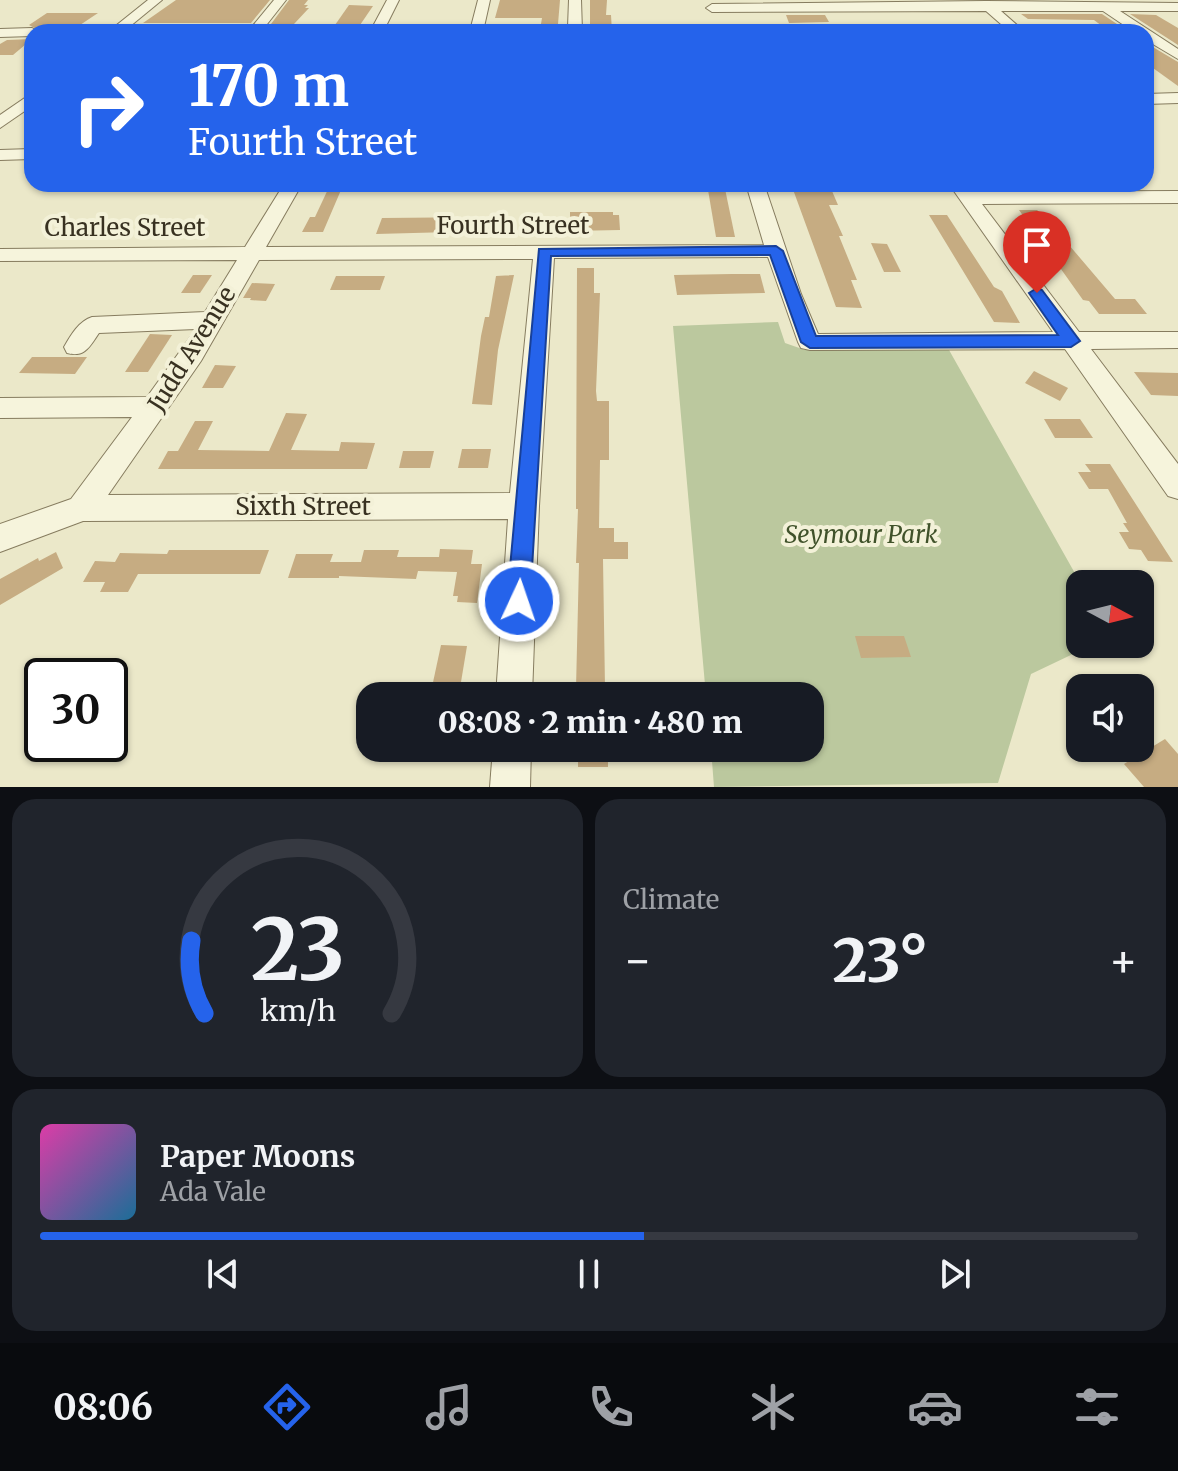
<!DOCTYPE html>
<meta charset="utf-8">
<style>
:root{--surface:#171b24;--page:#20242c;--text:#f1f3f6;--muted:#9ea1a6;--line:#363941;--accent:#2563eb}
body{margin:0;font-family:Merriweather,serif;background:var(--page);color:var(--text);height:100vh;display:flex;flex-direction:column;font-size:30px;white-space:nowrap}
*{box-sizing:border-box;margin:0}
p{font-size:26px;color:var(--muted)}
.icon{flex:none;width:44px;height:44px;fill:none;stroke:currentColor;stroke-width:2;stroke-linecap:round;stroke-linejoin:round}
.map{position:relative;height:787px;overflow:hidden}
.drawer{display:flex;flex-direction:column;gap:12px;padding:12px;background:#0d0f14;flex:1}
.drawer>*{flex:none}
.top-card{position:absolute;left:24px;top:24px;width:1130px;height:168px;border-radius:24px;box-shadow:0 2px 6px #0004;background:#2563eb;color:#fff;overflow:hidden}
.needle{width:52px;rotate:97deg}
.fabs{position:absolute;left:1066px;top:570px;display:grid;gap:16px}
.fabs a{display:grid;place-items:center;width:88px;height:88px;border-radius:16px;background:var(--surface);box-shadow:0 2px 6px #0004;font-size:40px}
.speed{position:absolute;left:24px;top:658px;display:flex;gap:16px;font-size:40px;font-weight:700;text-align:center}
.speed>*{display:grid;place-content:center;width:104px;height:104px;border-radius:50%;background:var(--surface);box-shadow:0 2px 6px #0004;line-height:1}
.speed .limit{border:4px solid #111;border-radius:12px;background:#fff;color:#111}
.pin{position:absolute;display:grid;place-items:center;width:68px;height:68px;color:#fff;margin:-82px -34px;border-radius:50% 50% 50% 0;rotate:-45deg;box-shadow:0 0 8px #0007}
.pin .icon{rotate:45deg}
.me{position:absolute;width:88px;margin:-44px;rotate:3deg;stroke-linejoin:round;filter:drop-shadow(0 0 6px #0008)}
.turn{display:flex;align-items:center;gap:28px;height:168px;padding:0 32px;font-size:36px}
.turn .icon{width:104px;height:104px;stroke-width:2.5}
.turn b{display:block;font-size:56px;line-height:68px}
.big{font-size:60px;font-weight:800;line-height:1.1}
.drawer .tile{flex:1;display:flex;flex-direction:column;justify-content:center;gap:12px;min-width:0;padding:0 28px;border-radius:24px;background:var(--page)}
.drawer .dial{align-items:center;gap:0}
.dial svg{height:208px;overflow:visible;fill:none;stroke:var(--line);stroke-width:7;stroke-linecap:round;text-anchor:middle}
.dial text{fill:var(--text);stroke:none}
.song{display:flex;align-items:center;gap:24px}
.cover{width:96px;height:96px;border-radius:12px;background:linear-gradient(135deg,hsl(320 70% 55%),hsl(200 70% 35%))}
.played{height:8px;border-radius:4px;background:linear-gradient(90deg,var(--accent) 55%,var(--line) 55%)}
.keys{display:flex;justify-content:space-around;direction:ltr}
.heat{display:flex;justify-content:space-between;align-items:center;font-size:44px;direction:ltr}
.drawer .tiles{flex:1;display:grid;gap:12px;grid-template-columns:1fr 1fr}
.tile:last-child{grid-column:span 2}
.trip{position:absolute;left:356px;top:682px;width:468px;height:80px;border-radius:24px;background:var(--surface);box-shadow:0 2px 6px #0004;font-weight:800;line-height:80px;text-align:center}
.dock{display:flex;height:128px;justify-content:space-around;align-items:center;background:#090b0e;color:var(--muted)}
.dock .icon{width:56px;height:56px}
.dock .selected{color:var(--accent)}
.dock b{font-size:36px;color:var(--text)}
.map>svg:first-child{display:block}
.green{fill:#bbc89e}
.building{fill:#c6ac82}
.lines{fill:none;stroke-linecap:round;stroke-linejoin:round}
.minor-casing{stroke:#867c5f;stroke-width:2}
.minor{fill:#f6f4dc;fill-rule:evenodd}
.route{fill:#2563eb;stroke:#184099;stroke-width:2}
.labels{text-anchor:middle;stroke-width:8;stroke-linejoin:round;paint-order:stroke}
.street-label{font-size:24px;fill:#383121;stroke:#f3f1d8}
.park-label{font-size:24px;font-style:italic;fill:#40522a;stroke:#f3f1d8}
</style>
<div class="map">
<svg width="1178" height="787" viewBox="0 0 1178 787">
<rect width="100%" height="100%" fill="#ebe8c9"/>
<polygon class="green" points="778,322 785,343 805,350 949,350 1081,584 1080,644 1094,644 1031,674 998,783 714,787 711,748 810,748 810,696 706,696 673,326"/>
<g class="building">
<polygon points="176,0 270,0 251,23 143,23"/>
<polygon points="289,0 308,0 304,5 308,5 305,8 309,8 294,24 271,24"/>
<polygon points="500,0 560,0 558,24 541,24 542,18 495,18"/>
<polygon points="590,0 607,0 606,15 611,15 612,32 596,32 596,24 590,24"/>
<polygon points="349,5 373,6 360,25 335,25"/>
<polygon points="47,13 98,13 77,27 54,27 42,32 29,25"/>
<polygon points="1021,14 1102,14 1129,32 1110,32 1094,20 1028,19"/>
<polygon points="1130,14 1156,15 1178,28 1178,45"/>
<polygon points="786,15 825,15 829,22 789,23"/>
<polygon points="32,39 13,55 0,55 0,44 7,40"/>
<polygon points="1146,43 1178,62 1178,86 1146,63"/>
<polygon points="707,184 724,184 735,237 716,237"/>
<polygon points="791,184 813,184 816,191 832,191 838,205 829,205 843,236 839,236 857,280 851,280 862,308 836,307"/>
<polygon points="330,185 341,190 323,232 302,232 310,217 315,217"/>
<polygon points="1019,210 1037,210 1046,218 1115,299 1135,299 1147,314 1099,314 1089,301 1083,300"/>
<polygon points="570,212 613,212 613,215 619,215 620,230 570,231"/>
<polygon points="929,215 947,215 994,287 1002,291 1020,323 994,322"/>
<polygon points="491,217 488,231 376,234 382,218"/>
<polygon points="871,243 887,244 901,272 884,272"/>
<polygon points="577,268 594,268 594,293 600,293 596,391 597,401 609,401 609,460 600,460 599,528 614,528 614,542 628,542 628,559 603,559 605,688 576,688 579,563 576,563 578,509 576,509"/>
<polygon points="732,274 760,274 765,293 677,295 674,275"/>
<polygon points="193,275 212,275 200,293 181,293"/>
<polygon points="514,275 498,350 492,405 472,404 481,336 485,317 489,317 496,276"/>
<polygon points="336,276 385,276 380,290 330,290"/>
<polygon points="252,283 275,284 266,301 250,300 251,298 243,298"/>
<polygon points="150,334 172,335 148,372 125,372"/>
<polygon points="32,357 87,357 75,374 19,373"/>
<polygon points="215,365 236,366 223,388 202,388"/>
<polygon points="1034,371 1068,388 1060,401 1025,383"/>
<polygon points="1134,372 1178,373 1178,396 1151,395"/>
<polygon points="286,413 307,414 291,450 339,451 341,442 375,443 367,469 158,469 168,451 178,451 195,421 213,421 198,450 269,451"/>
<polygon points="1044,419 1080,419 1093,438 1055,438"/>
<polygon points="462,449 491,449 488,468 458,468"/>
<polygon points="403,451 434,451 430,468 399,468"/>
<polygon points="1085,464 1110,464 1173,562 1148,561 1141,550 1129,549 1119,532 1129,532 1123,523 1127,523 1108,489 1089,489 1078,472 1091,472"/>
<polygon points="440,549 473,550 471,564 482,564 477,603 457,602 458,596 453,596 457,572 418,571 416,579 339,576 339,578 288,578 296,554 333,554 330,562 361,562 364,550 399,550 397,557 439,557"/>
<polygon points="169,550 269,550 260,574 138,574 128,592 100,592 105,582 83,582 95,561 115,562 120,553 167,554"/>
<polygon points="56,552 63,568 0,605 0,579 38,558 39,561"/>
<polygon points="855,636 904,636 911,657 861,658"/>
<polygon points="441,645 467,646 460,688 432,687"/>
<polygon points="1165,739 1178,754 1178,787 1144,787 1124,764"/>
<rect x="578" y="748" width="30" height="19"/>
</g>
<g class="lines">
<defs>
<g id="minor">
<polygon points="148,0 162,0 123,32 108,32"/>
<polygon points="274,0 286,0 264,28 372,28 387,0 399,0 385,28 471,27 478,0 490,0 484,27 568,27 569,0 581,0 582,31 155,32 162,28 251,28"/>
<polygon points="986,1 1178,3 1178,11 1120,11 1178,49 1178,59 1146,40 1146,32 1134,32 1103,11 1001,11 1025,32 1010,32 986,11 712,12 706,8 712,4"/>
<polygon points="0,29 32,28 39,32 32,32 32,36 0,37"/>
<polygon points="32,93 32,106 0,128 0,115"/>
<polygon points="1178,93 1178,103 1146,104 1146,94"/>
<polygon points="32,149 32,159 0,160 0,150"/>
<path d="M284,184H302L266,247L764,245L746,184H764L801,294L818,334L1053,332L949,184H967L974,192L1178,191V203L982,204L1079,332H1178V348L1091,349L1178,464V499L1168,496L1065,349L810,350L801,348L798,342L768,257L554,258L539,506L532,696H496L508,519L83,521L0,552V524L71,499L132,417L0,418V398L147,397L196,329L99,333C90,346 85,358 67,353L64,347C71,335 79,321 92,317L205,312L237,260L0,261V249L245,247ZM533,259L510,493L108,495L201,361L259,260Z"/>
<polygon points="493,748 531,748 530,787 490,787"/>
</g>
</defs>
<use href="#minor" class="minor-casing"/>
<use href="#minor" class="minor"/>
</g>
<polygon class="route" points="776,246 783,251 816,336 1058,335 1029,293 1037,288 1042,290 1080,341 1071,347 810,348 801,342 770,255 551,256 530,601 527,609 519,612 511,609 507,601 539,249"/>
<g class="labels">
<g class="street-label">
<text x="513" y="234">Fourth Street</text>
<text x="125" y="236">Charles Street</text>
<text transform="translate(192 349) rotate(-58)" y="8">Judd Avenue</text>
<text x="303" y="515">Sixth Street</text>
</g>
<g class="park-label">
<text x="861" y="543">Seymour Park</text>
</g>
</g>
</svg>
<div class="fabs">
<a><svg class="needle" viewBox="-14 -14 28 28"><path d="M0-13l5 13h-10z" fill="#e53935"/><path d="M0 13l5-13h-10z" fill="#9ea1a6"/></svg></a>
<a><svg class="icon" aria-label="sound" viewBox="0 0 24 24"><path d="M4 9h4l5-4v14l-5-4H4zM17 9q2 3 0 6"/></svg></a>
</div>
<div class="speed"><div class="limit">30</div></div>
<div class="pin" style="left:1037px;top:293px;background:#d93025"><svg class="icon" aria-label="arrive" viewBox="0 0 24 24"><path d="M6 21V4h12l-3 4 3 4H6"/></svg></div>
<svg class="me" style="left:519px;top:601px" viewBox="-20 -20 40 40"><circle r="17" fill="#2563eb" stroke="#fff" stroke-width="3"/><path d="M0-11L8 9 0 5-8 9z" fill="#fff"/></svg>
<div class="trip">08:08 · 2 min · 480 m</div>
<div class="top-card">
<div class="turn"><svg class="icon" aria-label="right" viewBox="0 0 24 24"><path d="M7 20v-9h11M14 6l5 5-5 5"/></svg><div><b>170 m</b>Fourth Street</div></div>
</div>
</div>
<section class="drawer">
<div class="tiles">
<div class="tile dial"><svg viewBox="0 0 100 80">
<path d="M14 69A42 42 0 1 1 86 69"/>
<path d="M14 69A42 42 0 0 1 9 41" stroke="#2563eb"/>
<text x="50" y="56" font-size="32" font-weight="700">23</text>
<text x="50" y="72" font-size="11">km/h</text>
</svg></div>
<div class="tile"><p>Climate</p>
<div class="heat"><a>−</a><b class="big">23°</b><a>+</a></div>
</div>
<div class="tile">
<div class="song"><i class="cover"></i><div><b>Paper Moons</b><p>Ada Vale</p></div></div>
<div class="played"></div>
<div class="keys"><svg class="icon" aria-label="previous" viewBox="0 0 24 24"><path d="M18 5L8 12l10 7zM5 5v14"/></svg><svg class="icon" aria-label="pause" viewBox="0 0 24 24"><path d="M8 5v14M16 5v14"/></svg><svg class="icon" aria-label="next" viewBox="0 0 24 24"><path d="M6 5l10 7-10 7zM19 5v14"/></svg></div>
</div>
</div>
</section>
<nav class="dock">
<b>08:06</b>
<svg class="icon selected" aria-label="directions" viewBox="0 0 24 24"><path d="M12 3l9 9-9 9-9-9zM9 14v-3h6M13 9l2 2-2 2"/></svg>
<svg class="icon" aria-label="music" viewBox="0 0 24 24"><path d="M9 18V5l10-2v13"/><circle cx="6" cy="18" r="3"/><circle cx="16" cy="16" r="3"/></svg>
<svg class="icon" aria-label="phone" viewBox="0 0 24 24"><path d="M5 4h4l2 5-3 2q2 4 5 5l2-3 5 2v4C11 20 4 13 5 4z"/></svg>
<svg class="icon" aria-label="climate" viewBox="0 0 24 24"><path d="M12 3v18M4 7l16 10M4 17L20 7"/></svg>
<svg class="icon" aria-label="car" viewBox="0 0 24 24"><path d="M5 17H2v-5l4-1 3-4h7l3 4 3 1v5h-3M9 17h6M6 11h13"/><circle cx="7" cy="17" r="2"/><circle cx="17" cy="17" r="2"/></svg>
<svg class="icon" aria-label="filters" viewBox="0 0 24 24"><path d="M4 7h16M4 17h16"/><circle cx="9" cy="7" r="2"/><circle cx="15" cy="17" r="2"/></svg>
</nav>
